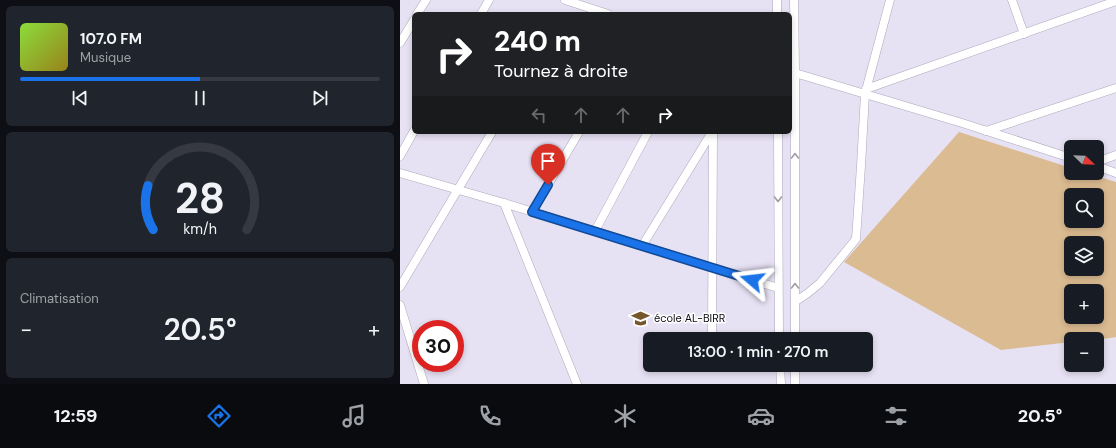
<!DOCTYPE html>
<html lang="fr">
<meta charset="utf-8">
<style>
:root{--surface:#171b24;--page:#20242c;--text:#f1f3f6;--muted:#9ea1a6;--line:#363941;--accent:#1a73e8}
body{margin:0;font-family:"DM Sans",sans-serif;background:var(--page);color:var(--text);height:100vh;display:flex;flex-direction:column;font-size:15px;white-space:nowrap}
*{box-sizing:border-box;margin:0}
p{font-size:13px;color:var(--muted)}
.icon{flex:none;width:22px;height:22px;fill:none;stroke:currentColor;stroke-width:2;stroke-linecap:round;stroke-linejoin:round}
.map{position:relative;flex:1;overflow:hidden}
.sheet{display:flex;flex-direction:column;gap:6px;padding:6px;background:#0d0f14;width:400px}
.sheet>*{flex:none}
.banner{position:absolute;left:12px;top:12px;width:380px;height:122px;border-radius:6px;box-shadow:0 2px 6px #0003;background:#202124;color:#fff;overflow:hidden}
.needle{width:26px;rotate:113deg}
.tools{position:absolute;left:664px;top:140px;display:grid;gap:8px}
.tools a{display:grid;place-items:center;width:40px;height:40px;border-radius:6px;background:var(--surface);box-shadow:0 2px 6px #0003;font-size:20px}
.speed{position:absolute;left:12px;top:320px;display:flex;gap:8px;font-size:20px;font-weight:700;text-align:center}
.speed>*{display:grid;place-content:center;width:52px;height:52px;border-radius:50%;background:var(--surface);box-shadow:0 2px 6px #0003;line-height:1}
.speed .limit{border:6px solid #d22;background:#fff;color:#111}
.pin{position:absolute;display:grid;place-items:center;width:34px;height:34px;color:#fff;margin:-41px -17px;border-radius:50% 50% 50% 0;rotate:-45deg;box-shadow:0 0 4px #0007}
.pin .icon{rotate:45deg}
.me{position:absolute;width:44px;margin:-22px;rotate:287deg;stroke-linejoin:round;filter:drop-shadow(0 0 3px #0008)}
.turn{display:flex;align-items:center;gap:14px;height:84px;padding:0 16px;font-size:18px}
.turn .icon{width:52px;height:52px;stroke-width:2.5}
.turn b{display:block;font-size:28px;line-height:34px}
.lanes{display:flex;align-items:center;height:38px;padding:0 16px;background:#0003;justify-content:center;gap:20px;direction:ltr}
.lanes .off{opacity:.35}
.big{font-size:30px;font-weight:600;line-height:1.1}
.sheet .card{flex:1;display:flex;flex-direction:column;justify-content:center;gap:6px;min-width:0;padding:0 14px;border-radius:6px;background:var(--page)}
.sheet .dial{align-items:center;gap:0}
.dial svg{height:104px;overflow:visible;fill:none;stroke:var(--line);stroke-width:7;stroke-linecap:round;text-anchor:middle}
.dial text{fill:var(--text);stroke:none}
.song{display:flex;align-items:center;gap:12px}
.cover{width:48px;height:48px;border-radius:6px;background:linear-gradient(135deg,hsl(90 70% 55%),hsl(50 70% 35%))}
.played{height:4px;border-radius:2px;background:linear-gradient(90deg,var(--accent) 50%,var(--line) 50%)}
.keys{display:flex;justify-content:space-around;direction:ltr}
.heat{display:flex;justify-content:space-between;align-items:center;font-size:22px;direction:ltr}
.trip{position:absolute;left:243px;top:332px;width:230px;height:40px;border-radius:6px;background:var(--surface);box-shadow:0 2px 6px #0003;font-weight:600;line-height:40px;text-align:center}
.tab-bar{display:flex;height:64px;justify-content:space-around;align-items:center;background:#090b0e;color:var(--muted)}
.tab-bar .icon{width:28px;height:28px}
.tab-bar .selected{color:var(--accent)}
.tab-bar b{font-size:18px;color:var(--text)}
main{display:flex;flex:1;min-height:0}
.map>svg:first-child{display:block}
.green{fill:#dbbb91;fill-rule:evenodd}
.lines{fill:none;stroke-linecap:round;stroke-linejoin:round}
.minor-casing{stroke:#ada8ba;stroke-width:9}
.minor{stroke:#fff;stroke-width:8}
.oneway{stroke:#9e9da0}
.route-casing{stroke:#114b97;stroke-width:10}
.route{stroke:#1a73e8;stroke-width:7}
.labels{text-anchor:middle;stroke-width:3;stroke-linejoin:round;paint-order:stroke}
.poi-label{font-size:11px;fill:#0c0a11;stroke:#fff;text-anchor:start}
</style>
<main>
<section class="sheet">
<div class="card">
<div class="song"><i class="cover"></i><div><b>107.0 FM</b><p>Musique</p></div></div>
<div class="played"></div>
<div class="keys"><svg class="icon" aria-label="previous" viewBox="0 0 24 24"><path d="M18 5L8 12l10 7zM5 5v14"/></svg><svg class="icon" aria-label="pause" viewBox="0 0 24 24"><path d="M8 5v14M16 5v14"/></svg><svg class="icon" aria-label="next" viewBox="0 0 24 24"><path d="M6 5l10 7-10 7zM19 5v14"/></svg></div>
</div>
<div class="card dial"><svg viewBox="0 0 100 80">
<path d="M14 69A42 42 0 1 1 86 69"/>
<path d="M14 69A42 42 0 0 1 10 35" stroke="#1a73e8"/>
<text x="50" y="56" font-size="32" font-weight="700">28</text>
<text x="50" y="72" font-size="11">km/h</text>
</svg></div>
<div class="card"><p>Climatisation</p>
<div class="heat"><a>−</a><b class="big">20.5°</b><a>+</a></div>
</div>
</section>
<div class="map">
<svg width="716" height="384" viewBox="0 0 716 384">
<rect width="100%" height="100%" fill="#e7e1f4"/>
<path class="green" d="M559,132L671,168V173H687L716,182V337L697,340L671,339V342L601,350L444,262ZM671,195H697V221H671ZM671,243H697V269H671ZM671,291H697V317H671Z"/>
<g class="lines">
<defs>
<g id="minor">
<polyline points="165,0 208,14"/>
<polyline points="394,0 395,70"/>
<polyline points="612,0 624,34"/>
<polyline points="17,14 26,0"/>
<polyline points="81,14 89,0"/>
<polyline points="377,14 377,0"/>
<polyline points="0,43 14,20"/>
<polyline points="466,89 716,1"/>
<polyline points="586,131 716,88"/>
<polyline points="378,132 379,339"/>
<polyline points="0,156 14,131"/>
<polyline points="697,162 716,155"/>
<polyline points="697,166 716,173"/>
<polyline points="0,173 104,203 378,288"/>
<polyline points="104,203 177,384"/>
<polyline points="132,212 179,132"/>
<polyline points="195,231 248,132"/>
<polyline points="242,246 312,132"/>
<polyline points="0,287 92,132"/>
<polyline points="396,301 408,293 420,283 456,239 461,166 465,94 490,0"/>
<polyline points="0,305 24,384"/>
<polyline points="312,339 313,132"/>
<polyline points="395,339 395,73 562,123 671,158"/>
<polyline points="380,365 381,384"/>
<polyline points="395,384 395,365"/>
</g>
</defs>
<use href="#minor" class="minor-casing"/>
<use href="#minor" class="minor"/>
</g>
<defs><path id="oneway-chevron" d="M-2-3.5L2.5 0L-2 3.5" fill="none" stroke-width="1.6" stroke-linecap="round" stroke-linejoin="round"/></defs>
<g class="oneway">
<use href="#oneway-chevron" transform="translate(395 156) rotate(-90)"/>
<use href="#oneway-chevron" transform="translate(378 199) rotate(90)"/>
<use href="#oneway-chevron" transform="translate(395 286) rotate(-90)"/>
</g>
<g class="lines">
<defs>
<polyline id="route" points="148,185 132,212 352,280"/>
</defs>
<use href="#route" class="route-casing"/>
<use href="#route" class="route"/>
</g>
<defs>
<symbol id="school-bare" viewBox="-9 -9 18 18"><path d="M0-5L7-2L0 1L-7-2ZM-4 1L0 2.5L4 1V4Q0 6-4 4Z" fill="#76572c" stroke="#fff" stroke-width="2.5" paint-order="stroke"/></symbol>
</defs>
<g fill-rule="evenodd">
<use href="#school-bare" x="228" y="306" width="25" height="25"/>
</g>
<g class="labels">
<g class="poi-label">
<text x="254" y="322">école AL-BIRR</text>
</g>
</g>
</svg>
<div class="tools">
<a><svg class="needle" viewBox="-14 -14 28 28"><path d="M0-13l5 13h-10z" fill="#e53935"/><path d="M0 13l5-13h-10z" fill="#9ea1a6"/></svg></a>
<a><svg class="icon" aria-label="search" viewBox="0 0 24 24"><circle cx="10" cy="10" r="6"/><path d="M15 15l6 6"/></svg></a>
<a><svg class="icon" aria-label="layers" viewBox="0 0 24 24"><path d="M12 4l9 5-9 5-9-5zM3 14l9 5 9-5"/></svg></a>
<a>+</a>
<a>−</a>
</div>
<div class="speed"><div class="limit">30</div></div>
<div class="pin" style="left:148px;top:185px;background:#d93025"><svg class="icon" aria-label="arrive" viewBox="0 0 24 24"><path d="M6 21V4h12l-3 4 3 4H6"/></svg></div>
<svg class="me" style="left:352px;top:280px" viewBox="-20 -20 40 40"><path d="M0-17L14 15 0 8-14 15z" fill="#1a73e8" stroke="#fff" stroke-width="4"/></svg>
<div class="trip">13:00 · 1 min · 270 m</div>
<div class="banner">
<div class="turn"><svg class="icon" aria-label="right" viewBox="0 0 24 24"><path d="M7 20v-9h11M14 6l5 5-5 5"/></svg><div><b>240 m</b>Tournez à droite</div></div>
<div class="lanes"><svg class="icon off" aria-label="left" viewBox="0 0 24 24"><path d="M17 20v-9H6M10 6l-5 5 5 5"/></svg><svg class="icon off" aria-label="ahead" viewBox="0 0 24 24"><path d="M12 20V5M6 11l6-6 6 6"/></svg><svg class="icon off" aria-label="ahead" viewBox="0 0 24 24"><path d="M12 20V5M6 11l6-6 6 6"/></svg><svg class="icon" aria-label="right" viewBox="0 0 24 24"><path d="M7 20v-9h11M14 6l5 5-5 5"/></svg></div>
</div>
</div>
</main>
<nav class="tab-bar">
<b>12:59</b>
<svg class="icon selected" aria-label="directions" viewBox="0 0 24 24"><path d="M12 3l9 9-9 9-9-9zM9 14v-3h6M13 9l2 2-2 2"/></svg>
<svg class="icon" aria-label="music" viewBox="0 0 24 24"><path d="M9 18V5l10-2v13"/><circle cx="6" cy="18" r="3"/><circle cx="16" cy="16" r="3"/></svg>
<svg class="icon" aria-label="phone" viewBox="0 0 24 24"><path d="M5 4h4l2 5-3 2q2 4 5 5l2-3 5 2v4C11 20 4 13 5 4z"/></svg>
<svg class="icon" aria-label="climate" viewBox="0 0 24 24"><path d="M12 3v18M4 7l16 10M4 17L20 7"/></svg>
<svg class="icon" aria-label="car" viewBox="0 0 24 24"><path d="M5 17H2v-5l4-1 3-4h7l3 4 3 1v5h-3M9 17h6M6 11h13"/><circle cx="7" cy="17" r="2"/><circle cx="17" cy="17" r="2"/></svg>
<svg class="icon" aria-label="filters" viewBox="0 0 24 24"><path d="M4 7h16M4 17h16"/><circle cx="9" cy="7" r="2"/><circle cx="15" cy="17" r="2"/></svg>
<b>20.5°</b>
</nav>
